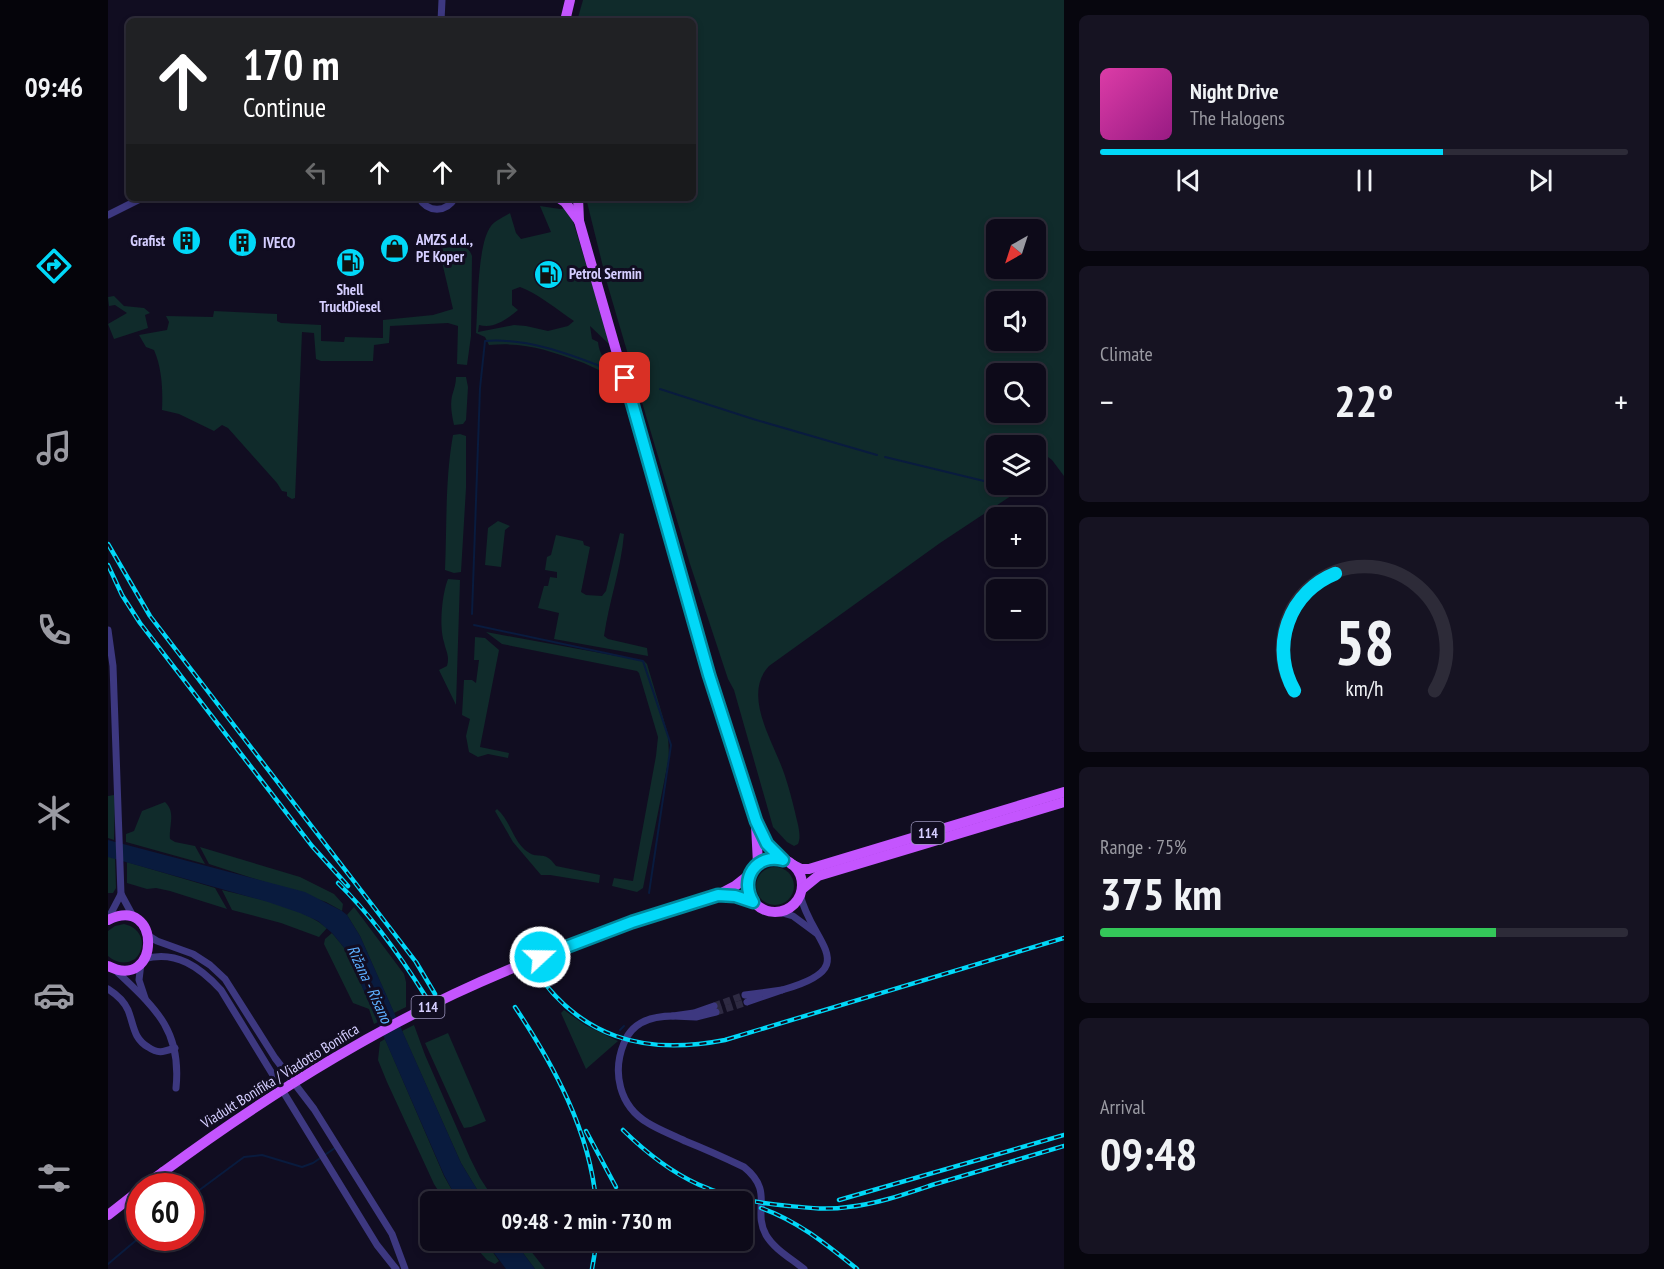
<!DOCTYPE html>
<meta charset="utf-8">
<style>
:root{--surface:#0d0a19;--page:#161322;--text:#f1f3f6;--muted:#9a9aa2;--line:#2d2b38;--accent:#01d8f8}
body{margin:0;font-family:"PT Sans Narrow",sans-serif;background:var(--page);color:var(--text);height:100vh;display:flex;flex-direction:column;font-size:22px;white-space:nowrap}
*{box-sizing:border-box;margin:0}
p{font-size:20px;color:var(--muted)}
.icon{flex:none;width:33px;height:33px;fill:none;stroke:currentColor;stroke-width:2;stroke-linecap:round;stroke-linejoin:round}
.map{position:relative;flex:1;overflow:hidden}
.details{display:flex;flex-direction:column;gap:15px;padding:15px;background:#07060e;width:600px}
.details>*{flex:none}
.guide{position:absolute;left:18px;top:18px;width:570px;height:183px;border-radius:9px;box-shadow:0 3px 9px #0003,0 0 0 2px var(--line);background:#202124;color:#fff;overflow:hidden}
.needle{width:39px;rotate:219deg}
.fabs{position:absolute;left:878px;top:219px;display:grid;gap:12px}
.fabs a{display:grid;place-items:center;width:60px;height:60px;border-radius:9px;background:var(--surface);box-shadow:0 3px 9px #0003,0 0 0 2px var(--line);font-size:30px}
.speed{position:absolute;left:18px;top:1173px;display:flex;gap:12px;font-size:30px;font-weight:700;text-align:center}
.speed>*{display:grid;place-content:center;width:78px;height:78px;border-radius:50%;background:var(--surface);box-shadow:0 3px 9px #0003,0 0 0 2px var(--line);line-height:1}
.speed .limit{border:9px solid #d22;background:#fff;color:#111}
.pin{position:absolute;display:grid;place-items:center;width:51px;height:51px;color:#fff;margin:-26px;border-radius:12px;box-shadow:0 3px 9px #0006}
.me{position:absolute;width:66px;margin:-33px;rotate:69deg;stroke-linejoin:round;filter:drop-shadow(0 0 4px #0008)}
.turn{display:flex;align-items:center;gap:21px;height:126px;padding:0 18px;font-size:27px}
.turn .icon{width:78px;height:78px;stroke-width:2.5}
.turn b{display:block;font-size:42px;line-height:51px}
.lanes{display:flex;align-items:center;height:57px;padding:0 18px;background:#0003;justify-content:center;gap:30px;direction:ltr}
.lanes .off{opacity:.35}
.big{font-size:45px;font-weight:700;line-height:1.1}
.details .tile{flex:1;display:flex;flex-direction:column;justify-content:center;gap:9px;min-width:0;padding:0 21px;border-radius:9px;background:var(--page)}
.details .dial{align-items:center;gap:0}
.dial svg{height:156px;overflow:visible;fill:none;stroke:var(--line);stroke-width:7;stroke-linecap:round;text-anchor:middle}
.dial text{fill:var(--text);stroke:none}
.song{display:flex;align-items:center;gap:18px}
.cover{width:72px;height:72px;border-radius:9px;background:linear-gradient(135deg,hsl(320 70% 55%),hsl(310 70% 35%))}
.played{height:6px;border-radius:3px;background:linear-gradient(90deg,var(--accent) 65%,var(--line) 65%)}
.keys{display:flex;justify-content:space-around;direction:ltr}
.heat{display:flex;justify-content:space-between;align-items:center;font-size:33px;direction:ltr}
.charge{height:9px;border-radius:4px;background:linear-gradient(90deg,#34c759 75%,var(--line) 0)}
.trip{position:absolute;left:312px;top:1191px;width:333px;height:60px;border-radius:9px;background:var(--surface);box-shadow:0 3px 9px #0003,0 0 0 2px var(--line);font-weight:700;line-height:60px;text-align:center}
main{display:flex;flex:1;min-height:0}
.menu{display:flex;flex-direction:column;width:108px;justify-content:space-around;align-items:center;background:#05040a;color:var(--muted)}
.menu .icon{width:42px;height:42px}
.menu .active{color:var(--accent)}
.menu b{font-size:27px;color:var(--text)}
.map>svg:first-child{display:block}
.green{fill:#102b2b;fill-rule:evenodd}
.water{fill:#091b3e}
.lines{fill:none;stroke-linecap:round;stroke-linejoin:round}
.stream{stroke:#091b3e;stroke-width:2}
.street-tunnel{stroke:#2e2a42;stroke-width:7;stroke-dasharray:7 3.5;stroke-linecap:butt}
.street{stroke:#3d3880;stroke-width:7}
.primary{stroke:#c455fe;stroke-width:10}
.rail-casing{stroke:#01d8f8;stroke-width:4.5}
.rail{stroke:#110d21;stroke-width:2;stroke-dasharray:7;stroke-linecap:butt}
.primary-bridge{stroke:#c455fe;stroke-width:10}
.route-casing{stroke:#018ca1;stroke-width:15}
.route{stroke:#01d8f8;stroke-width:10}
.labels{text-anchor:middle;stroke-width:6;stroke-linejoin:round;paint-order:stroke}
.shield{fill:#110d21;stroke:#9a94bc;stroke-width:1.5}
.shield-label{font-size:14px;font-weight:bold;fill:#d5ceff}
.poi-label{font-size:15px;font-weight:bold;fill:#d5ceff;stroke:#110d21;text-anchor:start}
.street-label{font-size:15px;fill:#d5ceff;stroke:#110d21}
.water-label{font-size:16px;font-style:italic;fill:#5caffe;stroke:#110d21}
</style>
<main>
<nav class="menu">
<b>09:46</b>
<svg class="icon active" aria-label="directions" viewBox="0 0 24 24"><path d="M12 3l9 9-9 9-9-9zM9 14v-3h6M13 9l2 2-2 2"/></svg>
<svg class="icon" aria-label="music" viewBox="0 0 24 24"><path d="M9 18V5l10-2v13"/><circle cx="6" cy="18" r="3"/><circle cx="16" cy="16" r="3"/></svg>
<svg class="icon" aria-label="phone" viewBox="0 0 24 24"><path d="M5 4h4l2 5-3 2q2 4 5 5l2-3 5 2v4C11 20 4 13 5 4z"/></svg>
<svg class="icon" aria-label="climate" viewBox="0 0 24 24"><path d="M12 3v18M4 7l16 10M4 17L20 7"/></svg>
<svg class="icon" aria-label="car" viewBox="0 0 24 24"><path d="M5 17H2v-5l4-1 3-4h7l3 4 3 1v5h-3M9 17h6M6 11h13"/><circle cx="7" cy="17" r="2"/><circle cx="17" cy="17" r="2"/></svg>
<svg class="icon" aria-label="filters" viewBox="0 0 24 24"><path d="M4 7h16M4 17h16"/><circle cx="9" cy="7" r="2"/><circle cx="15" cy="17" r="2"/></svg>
</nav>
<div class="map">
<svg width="956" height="1269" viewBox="0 0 956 1269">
<rect width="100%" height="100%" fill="#110d21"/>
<g class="green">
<path d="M475,0H956V476L944,460L936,454L930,462L927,473V446H888V484L919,485L918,486L832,543L661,666C633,696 667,744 677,776C681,788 684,800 687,812C689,822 694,835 690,844L686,846L679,842L665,827L626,690L620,679L582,564L541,426L499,283L478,198H585V21H469ZM888,230H927V268H888ZM888,302H927V340H888ZM888,374H927V412H888Z"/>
<path d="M432,206L452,209L461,208L503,346L482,326L484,339L490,342C491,355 499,360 499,372C490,371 482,365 473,362C439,350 418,342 381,345L377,337L368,333C370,308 369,244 383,226C386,221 396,217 402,213L408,233L413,239L443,232ZM412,287C429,293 450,310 466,321L460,326L440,331L418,326L406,325L370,332L371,325C386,329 398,320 410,310L404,305V290Z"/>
<path d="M349,246C358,247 361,248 364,256L363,336L359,365L349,364L350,326L340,323L282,326L281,343L266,345L265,361H213L208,359L206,333L194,332L187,498L184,499L179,496V492L174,491L169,483L120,428L114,425L106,431L71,414L54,410C55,391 54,368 46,350L38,347L31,335L59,330L61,322L58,316L105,317L106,311L169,314V321L173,323L213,325V341L236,342L237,337L275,338V320L325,315L345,309L331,249Z"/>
<polygon points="6,296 16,306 36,308 42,313 37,315 40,328 6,339 0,324 19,313 7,305 1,306 0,297"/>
<path d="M348,377H358L360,387L358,420L355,424L346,425C344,415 342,406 344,396C346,389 348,384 348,377Z"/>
<path d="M352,434L358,436V488L353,572L346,573L337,570C339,525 337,480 345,435Z"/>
<polygon points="390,521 402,526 397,530 393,567 377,565 380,528"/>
<path d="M512,533L516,534C513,569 501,601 496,636L500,639L539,648L540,656L446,639L451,613L430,608L436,586H440L442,577L449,578V572L437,570L439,557L443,555L448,535L475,541L476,545L482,547L473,592L478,595L494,596L498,591Z"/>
<path d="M340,579L352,580L348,705L331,670L339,666C342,656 338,652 336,642C331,626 334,594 340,579Z"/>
<polygon points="378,632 536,661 539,664 560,734 561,757 535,888 529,892 504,886 506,878 525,881 548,756 550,737 531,673 529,671 394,644"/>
<polygon points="367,637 377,638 391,650 372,747 401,753 400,758 380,754 370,757 361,752 358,736 362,719 354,715 356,680 364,680 368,683 371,660 366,660"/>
<polygon points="6,795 7,802 6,840 0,838 0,796"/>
<path d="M57,802C68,812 61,825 62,839L67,842L87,846L97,864L18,842V834L26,831L34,811Z"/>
<path d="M389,809C403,821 405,842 420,852C430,860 436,849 448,866L492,875L491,883L442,875H433L405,842L387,811Z"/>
<polygon points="92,847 192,877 226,894 235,904 234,911 218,902 101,864"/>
<polygon points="0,856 7,858 8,888 5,893 0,893"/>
<polygon points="19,862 107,888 119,909 62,891 48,888 39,889 19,883"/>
<circle cx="667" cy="886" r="19"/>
<path d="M114,890C148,899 190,905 219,928L211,937L173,923L124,910Z"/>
<polygon points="246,907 296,974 298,982 298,1007 286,1013 252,936 239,915"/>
<path d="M16,924C34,928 40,946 27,959C17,965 8,963 0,956V931L7,926Z"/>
<polygon points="224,933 238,950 270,1022 266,1024 261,1009 245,1003 216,944 217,939"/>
<polygon points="456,1010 477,1025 510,1041 478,1069 453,1013"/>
<polygon points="306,1025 317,1055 362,1158 372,1178 387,1201 376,1201 353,1163 294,1031"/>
<polygon points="340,1033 378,1121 363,1127 356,1128 352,1120 317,1043"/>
<polygon points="277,1039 336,1176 350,1201 337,1201 326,1184 279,1082 270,1060 272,1042"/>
<polygon points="362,1241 377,1241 391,1261 387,1264 379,1260"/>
<polygon points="406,1241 415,1241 437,1269 427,1269"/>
</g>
<g class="water">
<polygon points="0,840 197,892 234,911 239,915 252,936 353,1163 376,1201 350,1201 336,1175 238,950 224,933 210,921 192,913 160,902 0,857"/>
<polygon points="377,1241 406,1241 427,1269 398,1269"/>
</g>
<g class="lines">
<g class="stream">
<polyline points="552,389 645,419 769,455"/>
<polyline points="777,457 876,481"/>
<path d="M364,614L372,388L377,341C418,338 459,353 497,368"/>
<polyline points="366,625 535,661 563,745 541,893"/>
<polyline points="512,1030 516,1026"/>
<polyline points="82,1197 136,1157 154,1155 194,1167 205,1163 227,1148"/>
<polyline points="0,1264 32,1237"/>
</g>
<g class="street-tunnel">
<polyline points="606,1006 637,995"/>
<polyline points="608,1012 639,1002"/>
</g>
<g class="street">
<polyline points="333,21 334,0"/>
<path d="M311,198C320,213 338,213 347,198"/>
<polyline points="0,215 34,198"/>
<polyline points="0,630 5,666 13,894 26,918"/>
<polyline points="671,912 685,916 708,933"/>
<polyline points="0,919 13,894"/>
<polyline points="41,936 49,941 85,954 102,965 117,979 167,1058 206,1109 284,1234 297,1269"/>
<path d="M36,959C68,950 92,967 113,990L269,1245L288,1269"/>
<polyline points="33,963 31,980 37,998"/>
<path d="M6,969C46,1007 74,1029 68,1088"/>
<path d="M0,989C8,994 16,1001 20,1010C26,1025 25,1038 40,1047C50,1054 55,1052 67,1048"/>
<path d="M674,990C757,967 703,944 692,894"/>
<polyline points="637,995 674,990 639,1002"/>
<polyline points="606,1006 586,1013 565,1016 588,1017 608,1012"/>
<path d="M565,1016C544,1016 524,1022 516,1043C504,1072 511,1106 540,1123C551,1130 565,1135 577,1141C597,1149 617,1158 636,1167C667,1192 644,1210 658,1235C666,1249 684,1259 696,1269"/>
</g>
<g class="primary">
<polyline points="457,21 462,0"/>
<polyline points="451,198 457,202 471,221"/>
<polyline points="470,198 471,221 601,675 648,821 659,844 675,860"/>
<polyline points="648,825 650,864"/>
<circle cx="667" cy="885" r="27"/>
<polyline points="683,864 693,869 701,869 956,792"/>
<polyline points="694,889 710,876 956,802"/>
<polyline points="610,895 627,886 641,875"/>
<polyline points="611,895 627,896 645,902"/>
<path d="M0,920C54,893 53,993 0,966"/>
<polyline points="36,1186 55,1172"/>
<polyline points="0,1215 32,1190"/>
</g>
<defs>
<g id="rail">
<polyline points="0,544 42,616 308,962 327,994"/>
<polyline points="0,565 14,595 32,623 204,846 240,886"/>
<path d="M230,883C265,917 293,957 318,997"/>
<path d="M424,966C471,1038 536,1056 617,1040L956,938"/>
<path d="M407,1007C445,1064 482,1131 488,1202"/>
<path d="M515,1130C566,1180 610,1200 681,1206C701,1208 720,1210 740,1207C769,1204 797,1194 824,1185C868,1172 912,1159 956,1146"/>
<polyline points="478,1131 508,1187"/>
<polyline points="731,1200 956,1135"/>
<path d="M653,1208C690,1221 719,1245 749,1269"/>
<polyline points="484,1269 489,1240"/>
</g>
</defs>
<use href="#rail" class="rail-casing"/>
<use href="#rail" class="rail"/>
<path class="primary-bridge" d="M55,1172C147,1104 243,1043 346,994C431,954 520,923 610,895"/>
</g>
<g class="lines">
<defs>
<path id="route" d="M432,957L524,922L610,895L627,896L645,902C631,879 648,853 675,860L659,844L648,821L601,675L517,378"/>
</defs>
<use href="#route" class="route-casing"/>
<use href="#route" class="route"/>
</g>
<defs>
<symbol id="building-disc" viewBox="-11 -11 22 22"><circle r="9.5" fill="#01d8f8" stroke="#110d21"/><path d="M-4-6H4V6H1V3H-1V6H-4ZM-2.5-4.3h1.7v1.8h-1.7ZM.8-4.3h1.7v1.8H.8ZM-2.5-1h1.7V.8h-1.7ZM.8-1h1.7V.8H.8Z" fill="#111"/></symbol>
<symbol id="shop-disc" viewBox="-11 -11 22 22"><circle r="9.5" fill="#01d8f8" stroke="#110d21"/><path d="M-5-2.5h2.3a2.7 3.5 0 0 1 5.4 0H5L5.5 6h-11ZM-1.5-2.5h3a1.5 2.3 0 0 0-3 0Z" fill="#111"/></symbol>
<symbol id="fuel-disc" viewBox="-11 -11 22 22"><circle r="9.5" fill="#01d8f8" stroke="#110d21"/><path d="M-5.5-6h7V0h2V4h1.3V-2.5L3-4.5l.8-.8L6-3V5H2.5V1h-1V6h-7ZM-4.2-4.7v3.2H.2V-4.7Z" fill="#111"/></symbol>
</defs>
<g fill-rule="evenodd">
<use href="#building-disc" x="62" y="224" width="33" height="33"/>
<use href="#building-disc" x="118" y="226" width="33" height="33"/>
<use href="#shop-disc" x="270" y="232" width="33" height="33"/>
<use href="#fuel-disc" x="226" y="246" width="33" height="33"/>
<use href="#fuel-disc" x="424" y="258" width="33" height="33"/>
</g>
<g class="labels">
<g class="shield">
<rect x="803.5" y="822" width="33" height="22" rx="4.5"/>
<rect x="303.5" y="996" width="33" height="22" rx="4.5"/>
</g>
<g class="shield-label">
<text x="820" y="838">114</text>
<text x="320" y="1012">114</text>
</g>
<g class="poi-label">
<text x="308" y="245">AMZS d.d.,<tspan x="308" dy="17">PE Koper</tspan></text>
<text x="57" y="246" text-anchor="end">Grafist</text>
<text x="155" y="248">IVECO</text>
<text x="461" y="279">Petrol Sermin</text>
<text x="242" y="295" text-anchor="middle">Shell<tspan x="242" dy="17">TruckDiesel</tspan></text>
</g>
<g class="street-label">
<text transform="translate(172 1076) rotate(-32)" y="5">Viadukt Bonifika / Viadotto Bonifica</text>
</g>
<g class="water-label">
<text transform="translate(262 984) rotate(65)" y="6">Rižana - Risano</text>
</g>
</g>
</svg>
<div class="fabs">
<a><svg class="needle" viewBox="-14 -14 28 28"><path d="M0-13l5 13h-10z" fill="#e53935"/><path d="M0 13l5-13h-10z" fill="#9a9aa2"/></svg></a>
<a><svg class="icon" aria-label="sound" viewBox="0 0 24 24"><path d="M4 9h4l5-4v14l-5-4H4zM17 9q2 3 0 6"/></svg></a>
<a><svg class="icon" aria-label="search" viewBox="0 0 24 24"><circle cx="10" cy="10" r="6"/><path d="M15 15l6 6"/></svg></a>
<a><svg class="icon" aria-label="layers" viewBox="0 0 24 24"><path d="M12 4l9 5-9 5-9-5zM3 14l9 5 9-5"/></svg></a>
<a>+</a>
<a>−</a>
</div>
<div class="speed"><div class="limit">60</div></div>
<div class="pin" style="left:517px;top:378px;background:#d93025"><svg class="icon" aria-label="arrive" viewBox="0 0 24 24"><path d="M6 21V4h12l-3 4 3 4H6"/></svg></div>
<svg class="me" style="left:432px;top:957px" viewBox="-20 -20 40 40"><circle r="17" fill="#01d8f8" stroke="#fff" stroke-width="3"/><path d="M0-11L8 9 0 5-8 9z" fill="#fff"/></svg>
<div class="trip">09:48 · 2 min · 730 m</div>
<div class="guide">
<div class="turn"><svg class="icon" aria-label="ahead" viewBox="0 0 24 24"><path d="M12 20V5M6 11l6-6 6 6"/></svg><div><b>170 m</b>Continue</div></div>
<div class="lanes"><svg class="icon off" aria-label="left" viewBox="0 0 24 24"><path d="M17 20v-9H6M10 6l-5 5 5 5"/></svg><svg class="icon" aria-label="ahead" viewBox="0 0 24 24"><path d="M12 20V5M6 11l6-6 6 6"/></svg><svg class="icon" aria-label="ahead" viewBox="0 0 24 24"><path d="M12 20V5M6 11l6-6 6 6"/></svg><svg class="icon off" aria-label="right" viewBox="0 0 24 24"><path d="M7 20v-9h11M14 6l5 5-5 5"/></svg></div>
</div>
</div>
<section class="details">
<div class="tile">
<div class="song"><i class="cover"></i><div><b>Night Drive</b><p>The Halogens</p></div></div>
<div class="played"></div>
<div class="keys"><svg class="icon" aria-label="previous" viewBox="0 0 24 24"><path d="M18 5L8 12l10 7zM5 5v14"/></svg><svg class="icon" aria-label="pause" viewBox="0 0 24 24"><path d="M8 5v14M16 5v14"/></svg><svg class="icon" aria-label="next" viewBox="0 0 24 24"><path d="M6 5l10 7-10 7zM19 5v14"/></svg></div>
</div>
<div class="tile"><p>Climate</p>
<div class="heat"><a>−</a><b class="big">22°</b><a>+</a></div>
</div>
<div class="tile dial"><svg viewBox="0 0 100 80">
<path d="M14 69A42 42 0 1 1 86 69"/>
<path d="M14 69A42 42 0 0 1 35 9" stroke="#01d8f8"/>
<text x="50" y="56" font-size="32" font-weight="700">58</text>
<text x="50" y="72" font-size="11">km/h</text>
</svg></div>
<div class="tile"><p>Range · 75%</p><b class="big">375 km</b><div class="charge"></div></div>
<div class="tile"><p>Arrival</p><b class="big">09:48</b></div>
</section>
</main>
